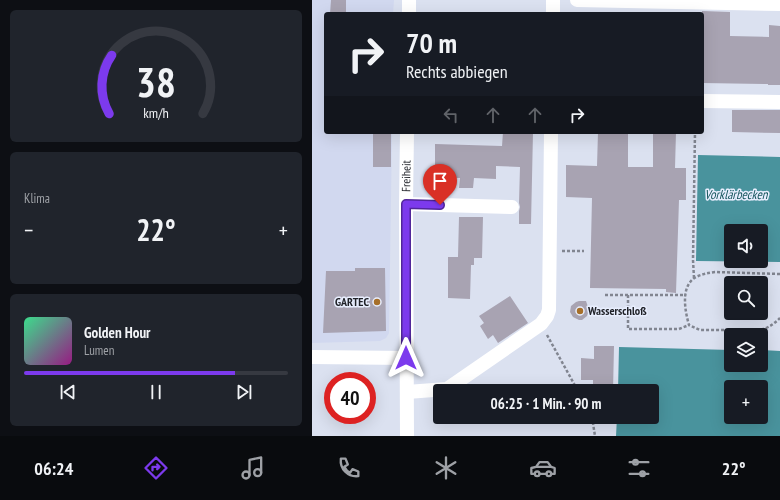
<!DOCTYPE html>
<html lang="de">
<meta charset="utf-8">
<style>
:root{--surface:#171b24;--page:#20242c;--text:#f1f3f6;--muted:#9ea1a6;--line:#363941;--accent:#7c3aed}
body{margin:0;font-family:"PT Sans Narrow",sans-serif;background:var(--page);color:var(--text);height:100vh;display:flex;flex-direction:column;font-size:15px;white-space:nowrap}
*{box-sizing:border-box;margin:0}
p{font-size:13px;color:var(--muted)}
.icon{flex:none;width:22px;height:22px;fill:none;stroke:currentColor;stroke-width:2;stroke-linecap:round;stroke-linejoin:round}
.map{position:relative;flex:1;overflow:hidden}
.panel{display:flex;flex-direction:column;gap:10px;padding:10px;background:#0d0f14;width:312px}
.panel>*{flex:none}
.guide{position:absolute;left:12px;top:12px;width:380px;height:122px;border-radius:4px;box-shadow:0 4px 16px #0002;background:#171b24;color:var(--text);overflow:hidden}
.tools{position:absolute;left:412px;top:224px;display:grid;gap:8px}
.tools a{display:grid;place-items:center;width:44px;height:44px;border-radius:4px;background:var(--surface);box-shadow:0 4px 16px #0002;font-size:20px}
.speed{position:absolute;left:12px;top:372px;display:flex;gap:8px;font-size:20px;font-weight:700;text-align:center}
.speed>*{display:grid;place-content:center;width:52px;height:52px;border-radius:50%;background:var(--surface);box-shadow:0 4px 16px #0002;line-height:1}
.speed .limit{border:6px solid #d22;background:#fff;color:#111}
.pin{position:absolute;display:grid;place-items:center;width:34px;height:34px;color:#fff;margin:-41px -17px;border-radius:50% 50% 50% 0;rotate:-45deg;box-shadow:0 0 4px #0007}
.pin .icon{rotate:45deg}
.me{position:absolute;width:44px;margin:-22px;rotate:0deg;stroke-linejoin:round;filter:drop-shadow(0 0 3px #0008)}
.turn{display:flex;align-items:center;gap:14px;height:84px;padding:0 16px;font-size:18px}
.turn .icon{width:52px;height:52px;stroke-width:2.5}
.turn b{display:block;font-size:28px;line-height:34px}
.lanes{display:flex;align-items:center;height:38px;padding:0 16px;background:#0003;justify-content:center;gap:20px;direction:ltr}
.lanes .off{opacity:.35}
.big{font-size:30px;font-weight:700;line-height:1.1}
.panel .tile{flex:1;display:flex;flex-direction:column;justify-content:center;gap:6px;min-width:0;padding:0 14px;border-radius:6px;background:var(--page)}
.panel .dial{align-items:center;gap:0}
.dial svg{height:104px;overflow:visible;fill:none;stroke:var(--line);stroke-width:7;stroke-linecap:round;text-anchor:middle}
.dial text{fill:var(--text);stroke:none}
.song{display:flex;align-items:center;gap:12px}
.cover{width:48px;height:48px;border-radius:6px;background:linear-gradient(135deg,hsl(150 70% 55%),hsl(310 70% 35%))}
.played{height:4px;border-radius:2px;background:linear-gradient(90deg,var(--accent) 80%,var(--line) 80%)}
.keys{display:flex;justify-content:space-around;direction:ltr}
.heat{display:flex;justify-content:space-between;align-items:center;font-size:22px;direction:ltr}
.trip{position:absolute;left:121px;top:384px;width:226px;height:40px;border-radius:4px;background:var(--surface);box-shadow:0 4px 16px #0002;font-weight:700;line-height:40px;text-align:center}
.dock{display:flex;height:64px;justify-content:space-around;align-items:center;background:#090b0e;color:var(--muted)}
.dock .icon{width:28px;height:28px}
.dock .on{color:var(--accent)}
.dock b{font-size:18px;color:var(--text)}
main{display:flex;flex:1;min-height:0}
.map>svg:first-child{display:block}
.built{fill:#d1d8ef}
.water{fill:#49939d;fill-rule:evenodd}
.building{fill:#a8a3b2}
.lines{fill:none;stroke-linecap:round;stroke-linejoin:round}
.path{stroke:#818590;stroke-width:2.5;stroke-dasharray:3 2;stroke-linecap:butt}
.minor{stroke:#fff;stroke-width:14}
.route-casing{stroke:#51269a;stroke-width:10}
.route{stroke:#7c3aed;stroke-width:7}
.poi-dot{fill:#a66f2a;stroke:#e8eefe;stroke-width:1.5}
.labels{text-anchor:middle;stroke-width:3;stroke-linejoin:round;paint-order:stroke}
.street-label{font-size:12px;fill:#1f2127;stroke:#e8eefe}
.poi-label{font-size:12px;font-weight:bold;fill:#1f2127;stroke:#e8eefe;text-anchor:end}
.water-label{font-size:13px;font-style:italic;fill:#17565e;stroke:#e8eefe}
</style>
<main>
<section class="panel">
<div class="tile dial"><svg viewBox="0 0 100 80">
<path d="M14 69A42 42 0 1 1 86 69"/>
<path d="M14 69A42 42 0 0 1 16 24" stroke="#7c3aed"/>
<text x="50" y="56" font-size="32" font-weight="700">38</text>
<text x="50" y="72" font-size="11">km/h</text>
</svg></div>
<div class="tile"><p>Klima</p>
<div class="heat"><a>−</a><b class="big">22°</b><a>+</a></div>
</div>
<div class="tile">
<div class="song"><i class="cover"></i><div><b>Golden Hour</b><p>Lumen</p></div></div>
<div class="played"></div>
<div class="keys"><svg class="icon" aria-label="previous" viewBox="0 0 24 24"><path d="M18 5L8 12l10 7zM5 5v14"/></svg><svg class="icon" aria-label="pause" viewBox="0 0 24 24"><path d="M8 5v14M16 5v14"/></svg><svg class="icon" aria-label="next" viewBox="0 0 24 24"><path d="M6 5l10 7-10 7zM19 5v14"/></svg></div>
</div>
</section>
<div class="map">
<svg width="468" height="436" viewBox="0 0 468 436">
<rect width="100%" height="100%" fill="#dbe1f0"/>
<polygon class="built" points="0,0 82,0 81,14 14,14 14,132 80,132 77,333 74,338 68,341 0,343"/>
<g class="water">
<path d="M386,155L468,157V262L384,261ZM419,231H449V261H419Z"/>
<path d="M307,347L419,350V365H449V350L468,351V436H304L305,417H340V391H306ZM419,387H449V417H419Z"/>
</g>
<g class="building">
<polygon points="19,0 34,0 34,14 18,14"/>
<polygon points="390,11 418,12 418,36 457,37 457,25 468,26 468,85 456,85 456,84 390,83"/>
<polygon points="420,110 468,110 468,133 420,132"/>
<rect x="61" y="132" width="18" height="35"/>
<polygon points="191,132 221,132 219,224 207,224 207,211 208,207 207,203 208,167 184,166 184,179 162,178 161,188 147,188 148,178 124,177 124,171 123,171 123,144 190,146"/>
<polygon points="286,132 316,132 316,167 341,167 341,132 364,132 363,168 374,168 374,200 367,200 364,293 354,292 354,289 278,288 280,198 254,197 254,165 285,166"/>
<polygon points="147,217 171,217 170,258 162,258 162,265 159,265 158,299 136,298 136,257 146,257"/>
<polygon points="43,268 73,268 74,331 11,333 14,271 43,271"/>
<polygon points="198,296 216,323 186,343 181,335 176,339 168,326 172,323 167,316"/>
<polygon points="267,301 274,301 277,310 275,316 270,320 267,320 261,317 258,312 259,306 264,302"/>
<polygon points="282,346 302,346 301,391 281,391 281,380 269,380 269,358 282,359"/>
</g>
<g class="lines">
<g class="path">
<polyline points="250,251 272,251"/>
<path d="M468,274L403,272C396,273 390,274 384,277C368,286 373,311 377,325L388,330H448C456,328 462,324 468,318"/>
<polyline points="382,278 381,260 383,132"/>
<polyline points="293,295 374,295"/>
<polyline points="316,295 316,329 367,329 377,325"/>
<polyline points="235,335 266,391"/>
<polyline points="280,417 283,436"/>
</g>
<g class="minor">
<polyline points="265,0 468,4"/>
<polyline points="97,14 97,0"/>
<polyline points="241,14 241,0"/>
<polyline points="390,101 468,102"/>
<polyline points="94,204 200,207"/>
<polyline points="0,357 94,358"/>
<polyline points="95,392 135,389 229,324 235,316 237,310 239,132"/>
<path id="s1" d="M95,436L94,204L95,132"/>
</g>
</g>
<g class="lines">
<defs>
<polyline id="route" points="94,358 94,204 128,205"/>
</defs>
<use href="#route" class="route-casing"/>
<use href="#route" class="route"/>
</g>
<g class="poi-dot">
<circle cx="65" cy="302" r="4"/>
<circle cx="268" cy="311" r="4"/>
</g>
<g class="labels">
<g class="street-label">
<text dy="4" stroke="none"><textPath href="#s1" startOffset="260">Freiheit</textPath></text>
</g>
<g class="poi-label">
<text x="57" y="306">GARTEC</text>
<text x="276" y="315" text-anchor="start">Wasserschloß</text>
</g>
<g class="water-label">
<text x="424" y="199">Vorklärbecken</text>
</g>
</g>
</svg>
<div class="tools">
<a><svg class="icon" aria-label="sound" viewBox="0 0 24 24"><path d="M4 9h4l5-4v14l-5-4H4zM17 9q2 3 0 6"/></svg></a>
<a><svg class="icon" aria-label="search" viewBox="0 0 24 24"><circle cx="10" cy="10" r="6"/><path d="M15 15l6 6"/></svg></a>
<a><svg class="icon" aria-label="layers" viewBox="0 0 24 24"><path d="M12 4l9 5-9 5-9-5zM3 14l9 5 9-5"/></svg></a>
<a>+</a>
</div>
<div class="speed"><div class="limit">40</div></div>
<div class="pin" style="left:128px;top:205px;background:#d93025"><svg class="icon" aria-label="arrive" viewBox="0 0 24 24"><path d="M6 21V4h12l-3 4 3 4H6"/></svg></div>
<svg class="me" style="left:94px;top:358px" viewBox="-20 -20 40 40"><path d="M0-17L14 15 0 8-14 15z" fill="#7c3aed" stroke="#fff" stroke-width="4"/></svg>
<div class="trip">06:25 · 1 Min. · 90 m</div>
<div class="guide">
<div class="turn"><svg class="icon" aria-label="right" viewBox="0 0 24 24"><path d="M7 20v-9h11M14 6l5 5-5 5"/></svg><div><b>70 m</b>Rechts abbiegen</div></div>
<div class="lanes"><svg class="icon off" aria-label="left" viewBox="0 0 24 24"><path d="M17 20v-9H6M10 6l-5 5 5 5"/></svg><svg class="icon off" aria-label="ahead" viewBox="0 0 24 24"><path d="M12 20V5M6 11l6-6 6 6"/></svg><svg class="icon off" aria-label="ahead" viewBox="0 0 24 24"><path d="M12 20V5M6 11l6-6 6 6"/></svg><svg class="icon" aria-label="right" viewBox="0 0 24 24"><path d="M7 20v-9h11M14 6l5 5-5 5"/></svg></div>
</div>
</div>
</main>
<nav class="dock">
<b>06:24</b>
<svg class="icon on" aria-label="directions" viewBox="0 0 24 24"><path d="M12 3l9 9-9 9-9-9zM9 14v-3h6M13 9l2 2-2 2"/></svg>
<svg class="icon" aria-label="music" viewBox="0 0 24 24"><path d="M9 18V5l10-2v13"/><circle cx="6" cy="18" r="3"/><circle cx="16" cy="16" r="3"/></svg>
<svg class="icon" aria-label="phone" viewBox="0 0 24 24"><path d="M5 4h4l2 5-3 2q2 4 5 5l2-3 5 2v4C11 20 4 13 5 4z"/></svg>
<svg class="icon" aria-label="climate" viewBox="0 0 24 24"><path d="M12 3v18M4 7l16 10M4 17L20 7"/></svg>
<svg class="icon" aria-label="car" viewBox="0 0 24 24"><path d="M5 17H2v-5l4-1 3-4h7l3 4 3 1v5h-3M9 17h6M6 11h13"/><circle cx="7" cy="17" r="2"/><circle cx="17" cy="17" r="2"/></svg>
<svg class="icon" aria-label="filters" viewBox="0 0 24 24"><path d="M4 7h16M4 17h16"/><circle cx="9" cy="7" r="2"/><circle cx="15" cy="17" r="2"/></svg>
<b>22°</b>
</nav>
